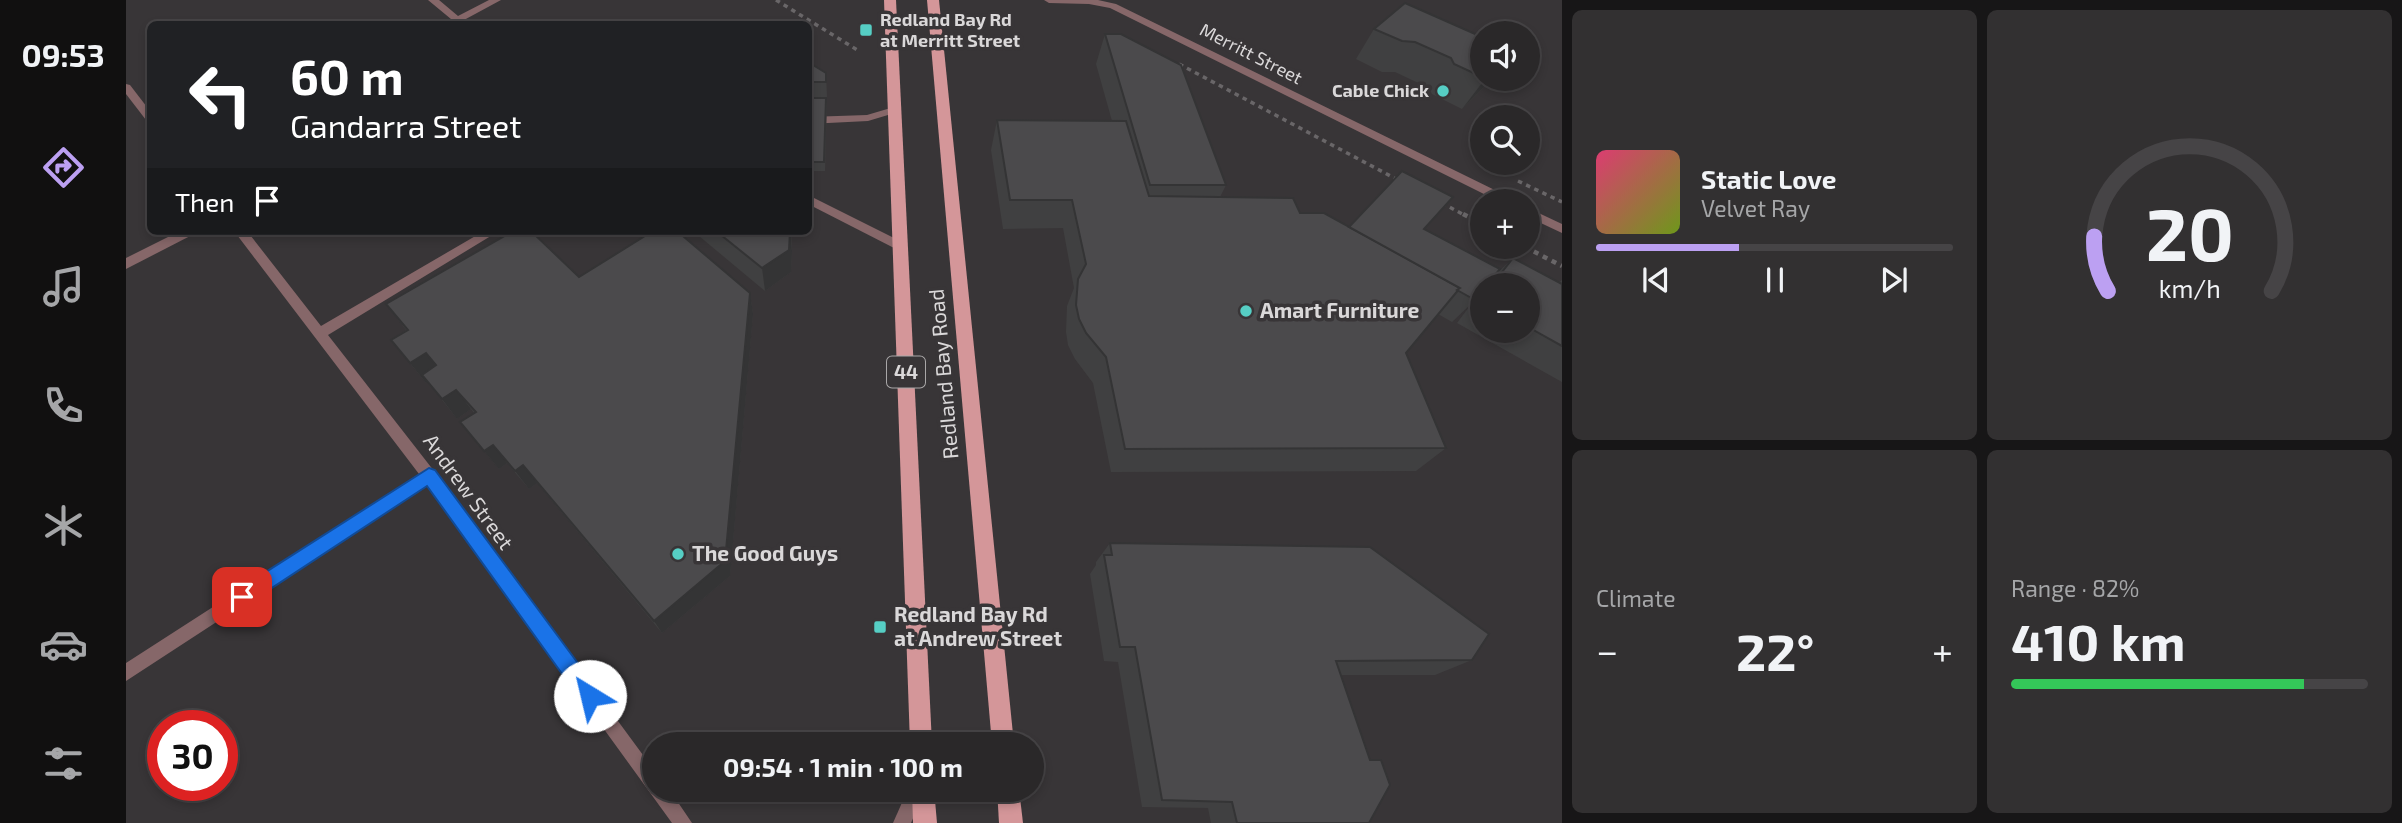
<!DOCTYPE html>
<meta charset="utf-8">
<style>
:root{--surface:#2a2829;--page:#323031;--text:#f1f3f6;--muted:#a5a6a8;--line:#464446;--accent:#bca0f2}
body{margin:0;font-family:"Exo 2",sans-serif;background:var(--page);color:var(--text);height:100vh;display:flex;flex-direction:column;font-size:26px;white-space:nowrap}
*{box-sizing:border-box;margin:0}
p{font-size:23px;color:var(--muted)}
.icon{flex:none;width:38px;height:38px;fill:none;stroke:currentColor;stroke-width:2;stroke-linecap:round;stroke-linejoin:round}
.map{position:relative;flex:1;overflow:hidden}
.panel{display:flex;flex-direction:column;gap:10px;padding:10px;background:#171617;width:840px}
.panel>*{flex:none}
.banner{position:absolute;left:21px;top:21px;width:665px;height:214px;border-radius:10px;box-shadow:0 4px 10px #0003,0 0 0 2px var(--line);background:#202124;color:#fff;overflow:hidden}
.buttons{position:absolute;left:1344px;top:21px;display:grid;gap:14px}
.buttons a{display:grid;place-items:center;width:70px;height:70px;border-radius:50%;background:var(--surface);box-shadow:0 4px 10px #0003,0 0 0 2px var(--line);font-size:35px}
.speed{position:absolute;left:21px;top:710px;display:flex;gap:14px;font-size:35px;font-weight:700;text-align:center}
.speed>*{display:grid;place-content:center;width:91px;height:91px;border-radius:50%;background:var(--surface);box-shadow:0 4px 10px #0003,0 0 0 2px var(--line);line-height:1}
.speed .limit{border:10px solid #d22;background:#fff;color:#111}
.pin{position:absolute;display:grid;place-items:center;width:60px;height:60px;color:#fff;margin:-30px;border-radius:14px;box-shadow:0 4px 10px #0006}
.me{position:absolute;width:77px;margin:-38px;rotate:324deg;stroke-linejoin:round;filter:drop-shadow(0 0 5px #0008)}
.turn{display:flex;align-items:center;gap:24px;height:147px;padding:0 28px;font-size:32px}
.turn .icon{width:91px;height:91px;stroke-width:2.5}
.turn b{display:block;font-size:49px;line-height:60px}
.then{display:flex;align-items:center;height:66px;padding:0 28px;background:#0003;gap:14px;font-size:26px}
.big{font-size:52px;font-weight:700;line-height:1.1}
.panel .tile{flex:1;display:flex;flex-direction:column;justify-content:center;gap:10px;min-width:0;padding:0 24px;border-radius:10px;background:var(--page)}
.panel .dial{align-items:center;gap:0}
.dial svg{height:182px;overflow:visible;fill:none;stroke:var(--line);stroke-width:7;stroke-linecap:round;text-anchor:middle}
.dial text{fill:var(--text);stroke:none}
.song{display:flex;align-items:center;gap:21px}
.cover{width:84px;height:84px;border-radius:10px;background:linear-gradient(135deg,hsl(340 70% 55%),hsl(80 70% 35%))}
.played{height:7px;border-radius:4px;background:linear-gradient(90deg,var(--accent) 40%,var(--line) 40%)}
.keys{display:flex;justify-content:space-around;direction:ltr}
.heat{display:flex;justify-content:space-between;align-items:center;font-size:38px;direction:ltr}
.charge{height:10px;border-radius:5px;background:linear-gradient(90deg,#34c759 82%,var(--line) 0)}
.panel .tiles{flex:1;display:grid;gap:10px;grid-template-columns:repeat(2,1fr)}
.trip{position:absolute;left:516px;top:732px;width:402px;height:70px;border-radius:35px;background:var(--surface);box-shadow:0 4px 10px #0003,0 0 0 2px var(--line);font-weight:700;line-height:70px;text-align:center}
main{display:flex;flex:1;min-height:0}
.menu{display:flex;flex-direction:column;width:126px;justify-content:space-around;align-items:center;background:#111010;color:var(--muted)}
.menu .icon{width:49px;height:49px}
.menu .current{color:var(--accent)}
.menu b{font-size:32px;color:var(--text)}
.map>svg:first-child{display:block}
.lines{fill:none;stroke-linecap:round;stroke-linejoin:round}
.path-far1{stroke:#696668;stroke-width:3.5;stroke-dasharray:4.5 4.5;stroke-linecap:butt}
.path{stroke:#696668;stroke-width:4.5;stroke-dasharray:5 5;stroke-linecap:butt}
.lane{fill:#866769;fill-rule:evenodd}
.street{fill:#866769;fill-rule:evenodd}
.primary{fill:#d49699;fill-rule:evenodd}
.wall{fill:#404041;fill-rule:evenodd}
.shaded-wall{fill:#343435}
.building{fill:#4b4a4c;stroke:#343435;stroke-width:2}
.route{fill:#1a73e8;stroke:#114b97;stroke-width:2}
.poi-dot{fill:#56cec4;stroke:#383537;stroke-width:2.5}
.labels{text-anchor:middle;stroke-width:7;stroke-linejoin:round;paint-order:stroke}
.far-poi-label{font-size:18px;font-weight:bold;fill:#dad8d9;stroke:#383537;text-anchor:start}
.far-street-label{font-size:18px;fill:#dad8d9;stroke:#383537}
.shield{fill:#383537;stroke:#a9a7a8;stroke-width:2}
.shield-label{font-size:19px;font-weight:bold;fill:#dad8d9}
.poi-label{font-size:21px;font-weight:bold;fill:#dad8d9;stroke:#383537;text-anchor:start}
.street-label{font-size:21px;fill:#dad8d9;stroke:#383537}
</style>
<main>
<nav class="menu">
<b>09:53</b>
<svg class="icon current" aria-label="directions" viewBox="0 0 24 24"><path d="M12 3l9 9-9 9-9-9zM9 14v-3h6M13 9l2 2-2 2"/></svg>
<svg class="icon" aria-label="music" viewBox="0 0 24 24"><path d="M9 18V5l10-2v13"/><circle cx="6" cy="18" r="3"/><circle cx="16" cy="16" r="3"/></svg>
<svg class="icon" aria-label="phone" viewBox="0 0 24 24"><path d="M5 4h4l2 5-3 2q2 4 5 5l2-3 5 2v4C11 20 4 13 5 4z"/></svg>
<svg class="icon" aria-label="climate" viewBox="0 0 24 24"><path d="M12 3v18M4 7l16 10M4 17L20 7"/></svg>
<svg class="icon" aria-label="car" viewBox="0 0 24 24"><path d="M5 17H2v-5l4-1 3-4h7l3 4 3 1v5h-3M9 17h6M6 11h13"/><circle cx="7" cy="17" r="2"/><circle cx="17" cy="17" r="2"/></svg>
<svg class="icon" aria-label="filters" viewBox="0 0 24 24"><path d="M4 7h16M4 17h16"/><circle cx="9" cy="7" r="2"/><circle cx="15" cy="17" r="2"/></svg>
</nav>
<div class="map">
<svg width="1436" height="823" viewBox="0 0 1436 823">
<rect width="100%" height="100%" fill="#383537"/>
<g class="lines">
<g class="path-far1">
<polyline points="650,0 733,51"/>
<polyline points="1053,64 1274,181"/>
<polyline points="1392,181 1436,202"/>
<polyline points="1316,203 1340,216"/>
</g>
<g class="path">
<polyline points="1337,214 1356,224"/>
<polyline points="1399,247 1436,266"/>
</g>
<g class="lane">
<polygon points="768,107 772,108 772,112 742,121 682,124 682,117 741,115"/>
<polygon points="682,195 778,243 780,246 774,250 770,249 682,204"/>
</g>
<g class="street">
<polygon points="302,0 313,0 332,16 363,0 375,0 338,20 340,24 331,24"/>
<polygon points="918,0 972,0 990,4 1385,198 1387,201 1372,201 984,8 963,4 923,3"/>
<polygon points="0,84 4,85 24,111 24,121 20,120 0,94"/>
<polygon points="1402,208 1436,224 1436,233 1402,217"/>
<polygon points="54,231 70,231 68,234 0,269 0,258"/>
<polygon points="108,231 121,231 195,326 358,231 373,231 202,335 308,471 528,770 528,789 543,789 566,823 546,823 301,485 0,681 0,663 293,474"/>
<polygon points="782,789 800,789 785,823 767,823"/>
</g>
<g class="primary">
<polygon points="758,0 770,0 806,744 784,744"/>
<polygon points="801,0 813,0 888,744 866,744"/>
<polygon points="786,789 808,789 811,823 787,823"/>
<polygon points="871,789 893,789 897,823 873,823"/>
</g>
</g>
<g class="wall">
<polygon points="1248,29 1356,37 1356,79 1366,79 1336,109 1306,94 1303,88 1269,72 1256,72 1230,59"/>
<path d="M979,34L1100,185L1094,197L1174,213L1223,227L1299,229L1367,277L1387,258L1433,282L1436,280V382L1331,323L1346,303L1326,322L1312,314L1280,353L1320,448L1290,471L985,472L967,383L949,359L942,345L940,332L941,306L948,288L937,228L877,229L865,150L871,120L986,121L970,64ZM1356,285H1402V331H1356Z"/>
<polygon points="682,62 700,73 701,97 699,171 682,171"/>
<polygon points="567,231 665,231 666,251 665,272 639,291"/>
<polygon points="453,277 624,293 627,314 604,576 536,633 411,483 403,489 381,463 373,469 334,422 348,413 345,409 331,419 302,382 300,383 265,340 280,330 260,304"/>
<polygon points="984,543 1346,660 1309,675 1215,675 1243,823 1085,823 1082,808 1016,807 992,662 978,661 964,574 970,565 970,562"/>
</g>
<g class="shaded-wall">
<polygon points="1359,79 1366,79 1336,109"/>
<polygon points="664,231 666,251 665,272 639,291 636,268"/>
<polygon points="624,293 627,314 604,576 536,633 528,621"/>
<polygon points="300,353 316,374 300,383 284,363"/>
<polygon points="330,390 345,409 331,419 316,399"/>
<polygon points="367,445 381,463 373,469 358,451"/>
<polygon points="397,465 411,483 403,489 389,471"/>
</g>
<g class="building">
<polygon points="1279,3 1356,37 1356,77 1328,64 1325,58 1289,42 1276,41 1248,29"/>
<polygon points="979,34 995,34 1055,65 1100,185 1024,185"/>
<polygon points="682,62 700,73 700,82 682,82"/>
<polygon points="682,98 700,98 698,162 682,162"/>
<polygon points="871,120 1000,121 1023,196 1167,198 1174,213 1198,213 1334,288 1280,353 1320,448 999,449 980,357 960,333 953,319 950,305 952,279 960,264 946,200 884,200"/>
<polygon points="1276,171 1327,197 1298,229 1374,269 1361,285 1356,285 1356,291 1349,300 1331,290 1334,288 1223,227"/>
<polygon points="387,231 405,231 453,277 527,231 551,231 624,293 599,561 528,621 397,465 389,471 367,445 358,451 334,422 350,412 330,390 316,399 296,375 310,365 300,353 284,363 265,340 282,330 260,304"/>
<polygon points="590,231 664,231 663,250 636,268"/>
<polygon points="1387,258 1436,284 1436,346 1402,327 1402,285 1366,285"/>
<polygon points="984,543 1244,547 1363,634 1346,660 1210,661 1244,760 1255,760 1264,785 1243,823 1111,823 1106,802 1036,800 1009,647 994,647 978,555 986,555"/>
</g>
<polygon class="route" points="303,468 309,470 471,689 474,696 471,703 464,706 457,703 301,486 123,603 116,606 110,603 107,597 110,591"/>
<g class="poi-dot">
<rect x="733" y="23" width="14" height="14" rx="3.5"/>
<circle cx="1317" cy="91" r="7"/>
<circle cx="1120" cy="311" r="7"/>
<circle cx="552" cy="554" r="7"/>
<rect x="747" y="620" width="14" height="14" rx="3.5"/>
</g>
<g class="labels">
<g class="far-poi-label">
<text x="754" y="26">Redland Bay Rd<tspan x="754" dy="21">at Merritt Street</tspan></text>
<text x="1303" y="97" text-anchor="end">Cable Chick</text>
</g>
<g class="far-street-label">
<text transform="translate(1125 54) rotate(27)" y="6">Merritt Street</text>
</g>
<rect class="shield" x="761" y="356.5" width="38" height="31" rx="5"/>
<g class="shield-label">
<text x="780" y="379">44</text>
</g>
<g class="poi-label">
<text x="1134" y="318">Amart Furniture</text>
<text x="566" y="561">The Good Guys</text>
<text x="768" y="622">Redland Bay Rd<tspan x="768" dy="24">at Andrew Street</tspan></text>
</g>
<g class="street-label">
<text transform="translate(818 374) rotate(-95)" y="7">Redland Bay Road</text>
<text transform="translate(342 492) rotate(54)" y="7">Andrew Street</text>
</g>
</g>
</svg>
<div class="buttons">
<a><svg class="icon" aria-label="sound" viewBox="0 0 24 24"><path d="M4 9h4l5-4v14l-5-4H4zM17 9q2 3 0 6"/></svg></a>
<a><svg class="icon" aria-label="search" viewBox="0 0 24 24"><circle cx="10" cy="10" r="6"/><path d="M15 15l6 6"/></svg></a>
<a>+</a>
<a>−</a>
</div>
<div class="speed"><div class="limit">30</div></div>
<div class="pin" style="left:116px;top:597px;background:#d93025"><svg class="icon" aria-label="arrive" viewBox="0 0 24 24"><path d="M6 21V4h12l-3 4 3 4H6"/></svg></div>
<svg class="me" style="left:464px;top:696px" viewBox="-20 -20 40 40"><circle r="19" fill="#fff"/><path d="M0-13L10 11 0 6-10 11z" fill="#1a73e8"/></svg>
<div class="trip">09:54 · 1 min · 100 m</div>
<div class="banner">
<div class="turn"><svg class="icon" aria-label="left" viewBox="0 0 24 24"><path d="M17 20v-9H6M10 6l-5 5 5 5"/></svg><div><b>60 m</b>Gandarra Street</div></div>
<div class="then">Then<svg class="icon" aria-label="arrive" viewBox="0 0 24 24"><path d="M6 21V4h12l-3 4 3 4H6"/></svg></div>
</div>
</div>
<section class="panel">
<div class="tiles">
<div class="tile">
<div class="song"><i class="cover"></i><div><b>Static Love</b><p>Velvet Ray</p></div></div>
<div class="played"></div>
<div class="keys"><svg class="icon" aria-label="previous" viewBox="0 0 24 24"><path d="M18 5L8 12l10 7zM5 5v14"/></svg><svg class="icon" aria-label="pause" viewBox="0 0 24 24"><path d="M8 5v14M16 5v14"/></svg><svg class="icon" aria-label="next" viewBox="0 0 24 24"><path d="M6 5l10 7-10 7zM19 5v14"/></svg></div>
</div>
<div class="tile dial"><svg viewBox="0 0 100 80">
<path d="M14 69A42 42 0 1 1 86 69"/>
<path d="M14 69A42 42 0 0 1 8 45" stroke="#bca0f2"/>
<text x="50" y="56" font-size="32" font-weight="700">20</text>
<text x="50" y="72" font-size="11">km/h</text>
</svg></div>
<div class="tile"><p>Climate</p>
<div class="heat"><a>−</a><b class="big">22°</b><a>+</a></div>
</div>
<div class="tile"><p>Range · 82%</p><b class="big">410 km</b><div class="charge"></div></div>
</div>
</section>
</main>
